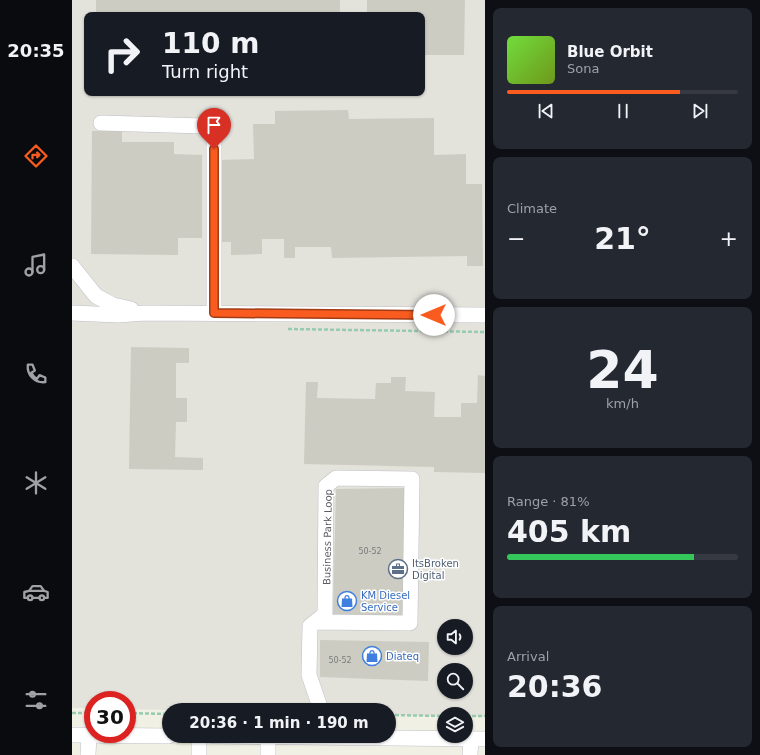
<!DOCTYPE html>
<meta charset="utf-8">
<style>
:root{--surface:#171b24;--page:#242831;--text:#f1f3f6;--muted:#9ea1a6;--line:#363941;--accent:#fa5c1f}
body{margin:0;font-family:"DejaVu Sans",sans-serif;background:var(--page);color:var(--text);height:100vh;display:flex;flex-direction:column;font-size:15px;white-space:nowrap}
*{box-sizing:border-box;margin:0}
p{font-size:13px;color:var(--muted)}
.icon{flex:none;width:22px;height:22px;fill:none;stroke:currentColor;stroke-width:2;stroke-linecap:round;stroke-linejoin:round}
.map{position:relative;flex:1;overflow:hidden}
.details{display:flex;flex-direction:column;gap:8px;padding:8px;background:#0d0f14;width:275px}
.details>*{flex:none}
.top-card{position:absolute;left:12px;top:12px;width:341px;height:84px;border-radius:8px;box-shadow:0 1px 3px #0004;background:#171b24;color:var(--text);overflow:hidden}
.tools{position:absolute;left:365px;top:619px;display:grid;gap:8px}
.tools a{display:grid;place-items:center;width:36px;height:36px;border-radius:50%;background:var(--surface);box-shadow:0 1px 3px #0004;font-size:20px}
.speed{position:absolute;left:12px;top:691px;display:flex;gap:8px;font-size:20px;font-weight:700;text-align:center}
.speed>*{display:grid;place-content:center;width:52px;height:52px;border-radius:50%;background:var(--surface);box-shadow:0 1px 3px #0004;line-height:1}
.speed .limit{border:6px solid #d22;background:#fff;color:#111}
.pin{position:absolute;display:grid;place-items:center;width:34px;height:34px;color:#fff;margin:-41px -17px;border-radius:50% 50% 50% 0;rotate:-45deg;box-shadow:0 0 4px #0007}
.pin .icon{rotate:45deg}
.me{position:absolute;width:44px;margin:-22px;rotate:270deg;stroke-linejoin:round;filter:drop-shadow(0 0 3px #0008)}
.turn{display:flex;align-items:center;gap:14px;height:84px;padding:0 12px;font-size:18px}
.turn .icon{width:52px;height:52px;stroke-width:2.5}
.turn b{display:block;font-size:28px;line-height:34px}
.big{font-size:30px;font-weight:800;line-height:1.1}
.details .widget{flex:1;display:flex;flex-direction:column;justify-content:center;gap:6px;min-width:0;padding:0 14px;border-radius:8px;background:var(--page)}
.details .dial{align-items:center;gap:0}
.dial b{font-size:52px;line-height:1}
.song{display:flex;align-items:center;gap:12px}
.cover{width:48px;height:48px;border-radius:6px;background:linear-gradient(135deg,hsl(100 70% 55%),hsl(80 70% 35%))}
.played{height:4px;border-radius:2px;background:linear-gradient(90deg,var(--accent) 75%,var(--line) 75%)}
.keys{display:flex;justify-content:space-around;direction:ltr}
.heat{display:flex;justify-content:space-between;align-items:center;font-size:22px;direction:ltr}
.charge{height:6px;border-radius:3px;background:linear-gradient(90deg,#34c759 81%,var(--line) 0)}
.trip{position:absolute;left:90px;top:703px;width:234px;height:40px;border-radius:20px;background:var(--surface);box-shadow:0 1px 3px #0004;font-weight:800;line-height:40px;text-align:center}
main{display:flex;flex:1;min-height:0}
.menu{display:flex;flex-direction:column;width:72px;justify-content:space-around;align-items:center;background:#090b0e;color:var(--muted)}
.menu .icon{width:28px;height:28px}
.menu .active{color:var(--accent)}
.menu b{font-size:18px;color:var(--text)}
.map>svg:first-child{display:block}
.industrial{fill:#e3e2db;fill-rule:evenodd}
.building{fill:#cdccc2}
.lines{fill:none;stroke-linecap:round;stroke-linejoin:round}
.minor-casing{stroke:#bebfc6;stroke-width:16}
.path{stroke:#96cbb0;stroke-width:2.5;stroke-dasharray:4 2;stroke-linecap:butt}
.minor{stroke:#fff;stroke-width:15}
.route-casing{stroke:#a23c14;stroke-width:10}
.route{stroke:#fa5c1f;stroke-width:7}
.labels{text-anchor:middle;stroke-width:3;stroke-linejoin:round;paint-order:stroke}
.number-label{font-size:8px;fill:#787a7d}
.street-label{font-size:10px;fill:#5c5e66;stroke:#fff}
.service-label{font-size:10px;fill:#4e5e75;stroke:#fff;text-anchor:start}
.shop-label{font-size:10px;fill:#366cbe;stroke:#fff;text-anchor:start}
</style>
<main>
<nav class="menu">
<b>20:35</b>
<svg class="icon active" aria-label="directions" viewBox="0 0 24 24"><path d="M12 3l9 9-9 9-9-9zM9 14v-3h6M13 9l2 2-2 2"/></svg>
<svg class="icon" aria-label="music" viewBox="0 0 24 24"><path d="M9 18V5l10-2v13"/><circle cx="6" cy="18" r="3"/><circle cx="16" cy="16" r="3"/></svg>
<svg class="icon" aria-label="phone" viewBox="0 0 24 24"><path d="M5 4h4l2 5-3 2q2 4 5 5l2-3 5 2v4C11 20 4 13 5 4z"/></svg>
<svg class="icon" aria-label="climate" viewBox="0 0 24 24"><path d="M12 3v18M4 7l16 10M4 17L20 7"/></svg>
<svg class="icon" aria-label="car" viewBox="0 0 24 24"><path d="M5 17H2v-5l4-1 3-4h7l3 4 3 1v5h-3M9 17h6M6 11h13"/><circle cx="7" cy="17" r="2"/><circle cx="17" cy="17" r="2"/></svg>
<svg class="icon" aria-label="filters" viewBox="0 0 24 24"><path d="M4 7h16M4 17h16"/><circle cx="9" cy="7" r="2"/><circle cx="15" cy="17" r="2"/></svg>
</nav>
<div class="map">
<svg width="413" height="755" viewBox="0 0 413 755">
<rect width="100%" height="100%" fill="#f0f0e4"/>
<path class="industrial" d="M0,0H413V717L394,716V714H372V716L317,715V710H97L55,709V700H21V708H0ZM15,15H350V93H15ZM372,626H394V648H372ZM372,670H394V692H372Z"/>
<g class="building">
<rect x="24" y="0" width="244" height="15"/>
<polygon points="295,0 393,0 392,55 350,55 350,15 295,15"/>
<polygon points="216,93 280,93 280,96 216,94"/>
<polygon points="276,110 277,119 362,118 362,155 394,154 394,184 410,184 411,266 395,266 395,256 260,258 259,247 223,247 223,258 212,258 212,239 190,239 190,254 159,255 159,242 147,242 146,160 182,159 181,124 203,124 203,111"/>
<polygon points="20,131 50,131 50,142 102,142 102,154 130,155 130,238 106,238 106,255 19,254"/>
<polygon points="59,347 117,348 117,363 104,363 104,398 115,398 115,422 104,422 103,457 131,458 131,470 57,469"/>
<polygon points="406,375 413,376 413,473 362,472 362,467 232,464 234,382 246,382 245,398 303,399 304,383 319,383 319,377 334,377 333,391 363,392 362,417 389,417 389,403 405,403"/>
<polygon points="335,488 332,616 261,614 264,489"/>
<polygon points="248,640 357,642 356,681 248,677"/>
</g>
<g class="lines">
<defs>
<g id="minor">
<polyline points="29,123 131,126 139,130 142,134 142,313"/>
<polyline points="0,266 24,296 41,305 59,309"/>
<polyline points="0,313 46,315 73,313 413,315"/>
<polyline points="244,622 338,623 340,479 264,478 254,486 253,614 238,626 237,675 249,710"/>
<polyline points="0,735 97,736"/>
<polyline points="142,736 413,739"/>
<polyline points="196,737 196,755"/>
<polyline points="16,755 17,735"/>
<polyline points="127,755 127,736"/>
<polyline points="398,755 399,739"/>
</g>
</defs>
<use href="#minor" class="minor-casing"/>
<g class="path">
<polyline points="216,329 413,332"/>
<polyline points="0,713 21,713"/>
<polyline points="55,713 97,714"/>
<polyline points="317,715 372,716"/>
<polyline points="394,716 413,716"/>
</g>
<use href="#minor" class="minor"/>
</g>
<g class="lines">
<defs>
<polyline id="route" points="142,149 142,313 362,315"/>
</defs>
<use href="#route" class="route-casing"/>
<use href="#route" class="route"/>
</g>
<defs>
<symbol id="office-ring" viewBox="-11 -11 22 22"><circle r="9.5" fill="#fff" stroke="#5c6f8a" stroke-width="1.5"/><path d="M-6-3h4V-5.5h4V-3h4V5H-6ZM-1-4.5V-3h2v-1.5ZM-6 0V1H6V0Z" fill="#5c6f8a"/></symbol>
<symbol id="shop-ring" viewBox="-11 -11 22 22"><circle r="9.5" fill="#fff" stroke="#3f7fe0" stroke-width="1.5"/><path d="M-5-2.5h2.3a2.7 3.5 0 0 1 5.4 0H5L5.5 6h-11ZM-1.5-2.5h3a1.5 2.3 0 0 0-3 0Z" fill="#3f7fe0"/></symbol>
</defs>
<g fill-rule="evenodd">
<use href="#office-ring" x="315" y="558" width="22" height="22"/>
<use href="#shop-ring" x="264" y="590" width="22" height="22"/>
<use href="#shop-ring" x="289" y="645" width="22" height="22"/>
</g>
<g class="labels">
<g class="number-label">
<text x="298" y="554">50-52</text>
<text x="268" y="663">50-52</text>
</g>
<g class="street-label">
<text transform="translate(255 537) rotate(-89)" y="4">Business Park Loop</text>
</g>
<g class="service-label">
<text x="340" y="567">ItsBroken<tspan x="340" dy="12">Digital</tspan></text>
</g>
<g class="shop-label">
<text x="289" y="599">KM Diesel<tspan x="289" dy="12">Service</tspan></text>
<text x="314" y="660">Diateq</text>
</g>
</g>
</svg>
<div class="tools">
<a><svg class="icon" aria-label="sound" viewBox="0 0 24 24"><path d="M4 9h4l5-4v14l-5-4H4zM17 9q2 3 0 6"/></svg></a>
<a><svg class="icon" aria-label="search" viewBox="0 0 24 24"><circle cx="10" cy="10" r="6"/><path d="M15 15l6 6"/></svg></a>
<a><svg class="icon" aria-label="layers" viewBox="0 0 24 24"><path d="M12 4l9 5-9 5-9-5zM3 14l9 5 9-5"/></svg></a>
</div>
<div class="speed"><div class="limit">30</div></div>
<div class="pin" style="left:142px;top:149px;background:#d93025"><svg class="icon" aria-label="arrive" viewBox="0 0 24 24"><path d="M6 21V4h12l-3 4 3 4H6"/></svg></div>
<svg class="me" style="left:362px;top:315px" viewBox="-20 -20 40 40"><circle r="19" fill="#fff"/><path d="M0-13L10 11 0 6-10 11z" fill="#fa5c1f"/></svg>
<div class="trip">20:36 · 1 min · 190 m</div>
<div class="top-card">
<div class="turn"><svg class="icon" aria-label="right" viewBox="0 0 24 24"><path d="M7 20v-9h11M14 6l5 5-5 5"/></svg><div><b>110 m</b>Turn right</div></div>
</div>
</div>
<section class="details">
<div class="widget">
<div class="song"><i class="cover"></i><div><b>Blue Orbit</b><p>Sona</p></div></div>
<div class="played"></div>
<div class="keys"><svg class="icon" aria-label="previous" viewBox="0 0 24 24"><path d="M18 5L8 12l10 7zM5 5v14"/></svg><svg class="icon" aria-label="pause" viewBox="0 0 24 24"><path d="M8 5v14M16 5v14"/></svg><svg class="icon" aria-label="next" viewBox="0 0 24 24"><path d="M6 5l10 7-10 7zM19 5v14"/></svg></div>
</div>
<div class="widget"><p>Climate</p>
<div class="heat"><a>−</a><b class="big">21°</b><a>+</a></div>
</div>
<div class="widget dial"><b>24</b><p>km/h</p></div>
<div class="widget"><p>Range · 81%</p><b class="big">405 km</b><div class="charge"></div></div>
<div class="widget"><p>Arrival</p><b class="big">20:36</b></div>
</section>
</main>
